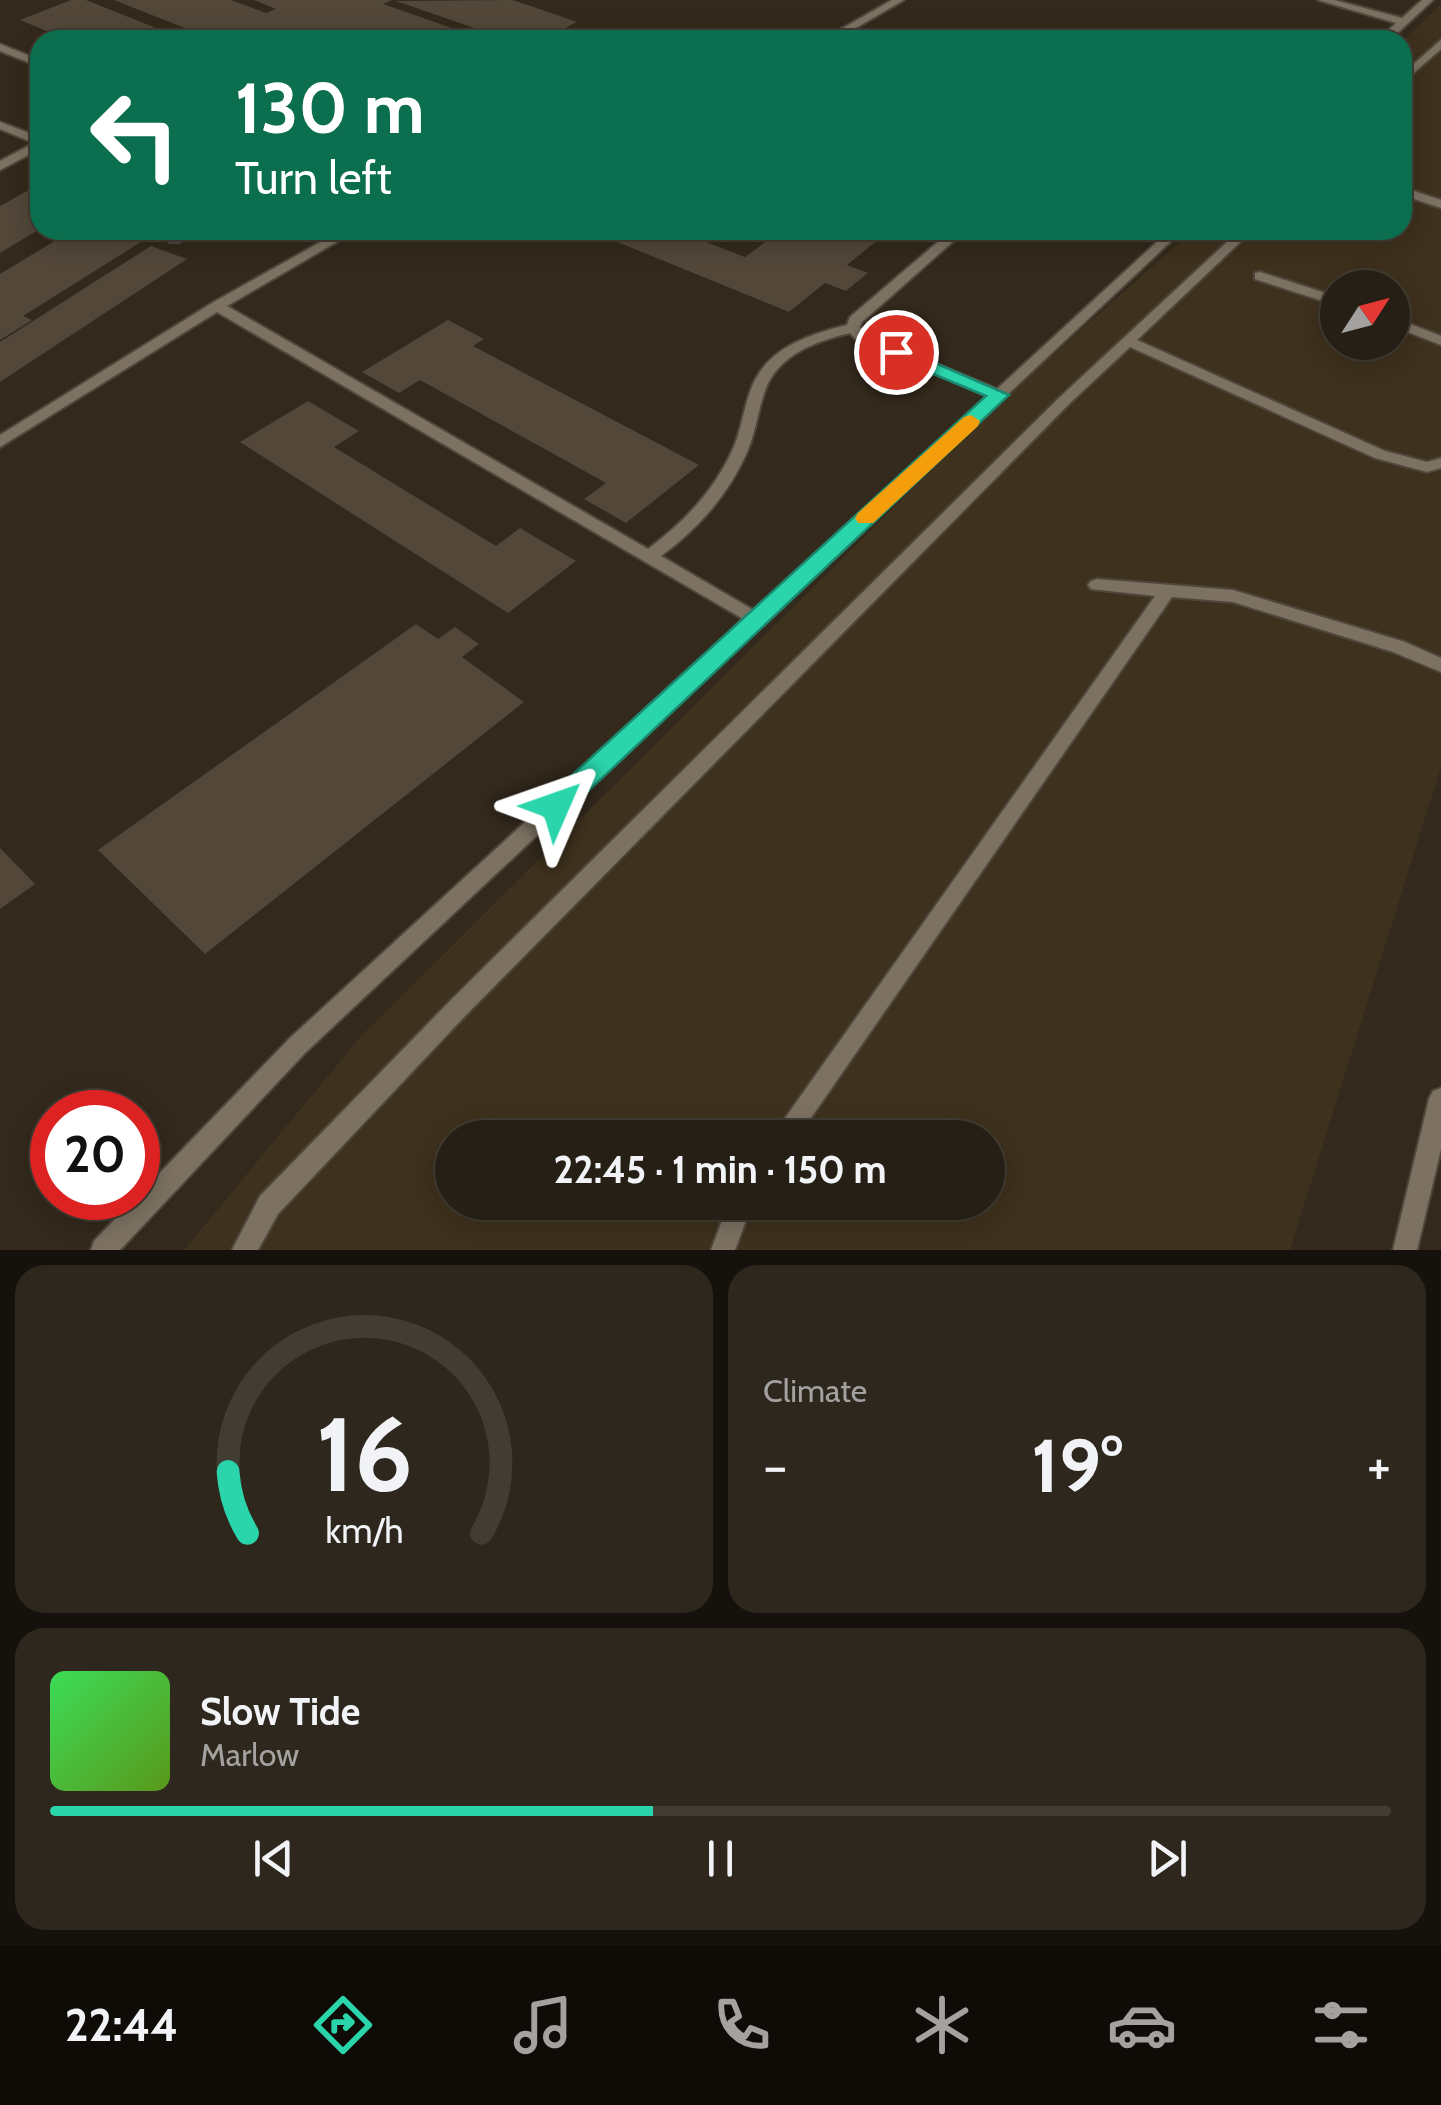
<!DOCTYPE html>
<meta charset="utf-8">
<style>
:root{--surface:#261f15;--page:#2e271e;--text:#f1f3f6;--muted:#a4a2a0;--line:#423d34;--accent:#2bd5ac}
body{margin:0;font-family:Cabin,sans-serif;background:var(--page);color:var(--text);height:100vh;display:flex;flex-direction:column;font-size:38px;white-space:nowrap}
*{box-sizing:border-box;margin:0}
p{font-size:32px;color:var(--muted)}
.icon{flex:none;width:55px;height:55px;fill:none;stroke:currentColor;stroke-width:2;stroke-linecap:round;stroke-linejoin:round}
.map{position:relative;height:1250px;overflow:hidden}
.panel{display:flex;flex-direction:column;gap:15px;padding:15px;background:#15110c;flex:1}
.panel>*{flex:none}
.guide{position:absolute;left:30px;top:30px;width:1382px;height:210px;border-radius:30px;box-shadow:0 5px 25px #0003,0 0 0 2px var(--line);background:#0b6e4f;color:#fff;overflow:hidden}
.needle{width:65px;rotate:54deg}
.fabs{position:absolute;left:1320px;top:270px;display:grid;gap:20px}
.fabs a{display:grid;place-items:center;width:90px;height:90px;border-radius:50%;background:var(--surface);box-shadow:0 5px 25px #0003,0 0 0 2px var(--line);font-size:50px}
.speed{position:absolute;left:30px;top:1090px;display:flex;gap:20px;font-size:50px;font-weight:700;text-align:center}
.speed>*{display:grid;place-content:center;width:130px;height:130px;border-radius:50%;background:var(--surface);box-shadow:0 5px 25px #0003,0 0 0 2px var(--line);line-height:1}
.speed .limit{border:15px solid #d22;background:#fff;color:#111}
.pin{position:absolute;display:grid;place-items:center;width:85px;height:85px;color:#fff;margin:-42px;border:5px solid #fff;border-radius:50%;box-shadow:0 2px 10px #0007}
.me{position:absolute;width:110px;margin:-55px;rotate:47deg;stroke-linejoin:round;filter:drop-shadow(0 0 8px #0008)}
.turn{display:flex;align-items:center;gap:35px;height:210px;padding:0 40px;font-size:45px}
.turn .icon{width:130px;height:130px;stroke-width:2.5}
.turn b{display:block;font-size:70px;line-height:85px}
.big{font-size:75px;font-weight:700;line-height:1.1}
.panel .tile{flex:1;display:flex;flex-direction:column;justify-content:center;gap:15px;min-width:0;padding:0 35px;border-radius:30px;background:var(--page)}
.panel .dial{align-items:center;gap:0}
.dial svg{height:260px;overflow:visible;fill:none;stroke:var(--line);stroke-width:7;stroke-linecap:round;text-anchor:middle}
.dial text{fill:var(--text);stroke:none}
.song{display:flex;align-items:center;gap:30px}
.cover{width:120px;height:120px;border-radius:15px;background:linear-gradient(135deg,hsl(130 70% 55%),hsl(90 70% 35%))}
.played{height:10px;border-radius:5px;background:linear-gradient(90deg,var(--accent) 45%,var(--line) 45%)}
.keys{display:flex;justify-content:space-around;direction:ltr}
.heat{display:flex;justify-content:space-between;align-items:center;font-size:55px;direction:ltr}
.panel .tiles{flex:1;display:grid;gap:15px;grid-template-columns:1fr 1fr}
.tile:last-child{grid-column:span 2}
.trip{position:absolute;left:435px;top:1120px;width:570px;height:100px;border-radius:50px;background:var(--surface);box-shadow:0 5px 25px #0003,0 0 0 2px var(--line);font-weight:700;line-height:100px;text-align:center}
.tab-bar{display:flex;height:160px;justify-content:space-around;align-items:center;background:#0f0c08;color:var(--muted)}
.tab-bar .icon{width:70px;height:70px}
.tab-bar .current{color:var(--accent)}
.tab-bar b{font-size:45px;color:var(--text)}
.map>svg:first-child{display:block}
.built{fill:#3e311d;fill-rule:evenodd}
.building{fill:#524739}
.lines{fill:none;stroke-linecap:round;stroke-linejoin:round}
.lane-casing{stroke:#50473c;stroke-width:4}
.lane{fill:#7d7262;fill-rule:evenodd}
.route{fill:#2bd5ac;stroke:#1c8a70;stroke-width:2.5}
.slow{fill:#f59e0b}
</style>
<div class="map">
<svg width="1441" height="1250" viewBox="0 0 1441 1250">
<rect width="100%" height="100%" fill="#33291c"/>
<path class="built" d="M1441,4V767L1290,1250H184L361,1036L997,405L1193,230H1402L1403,40ZM1338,288H1392V342H1338ZM452,1138H988V1202H452Z"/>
<g class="building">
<polygon points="71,0 86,0 186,40 68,40 20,20"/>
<polygon points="114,0 231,0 266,13 276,9 254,0 392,0 383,4 483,39 361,40 330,28 320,33 337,40 205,40 210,38"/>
<polygon points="513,0 577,22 542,40 509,40 396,1"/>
<polygon points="40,184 40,229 0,253 0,206"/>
<polygon points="73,230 160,230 23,316 32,320 0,340 0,274"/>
<polygon points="588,230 675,230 745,257 776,234 766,230 855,230 879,239 847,265 868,273 846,291 825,283 789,312"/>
<polygon points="151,246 187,259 0,382 0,342"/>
<polygon points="448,320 484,339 473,346 699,465 626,523 584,499 606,483 420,380 399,393 362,372"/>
<polygon points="308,401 359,431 334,447 496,546 520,528 576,561 508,613 240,442"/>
<polygon points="416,624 438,639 455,627 479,644 462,657 524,702 205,954 98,850"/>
<polygon points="0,848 35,884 0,909"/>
</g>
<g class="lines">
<defs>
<g id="lane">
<polygon points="892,0 904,0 835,40 822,40"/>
<polygon points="1318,0 1334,0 1402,18 1422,0 1433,0 1390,40 1379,40 1396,23"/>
<polygon points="1441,40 1441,49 1402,83 1402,74"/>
<polygon points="0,44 40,60 40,67 0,51"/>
<polygon points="0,122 40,137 40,149 0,170 0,161 34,143 0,129"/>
<polygon points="1402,187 1441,200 1441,208 1402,195"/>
<polygon points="179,230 193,230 179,242 169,242 169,236"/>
<path d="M342,230H357L227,306L648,549C684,522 713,492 732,451C741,432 743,411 750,392C764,349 807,335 847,325L850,317L952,230H966L862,322L860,327L867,335L997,389L1170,230H1183L306,1052L120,1250H91L94,1241L290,1038L745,620L217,312L0,447V435L212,303ZM850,333L857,341L989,396L755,611L661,556C699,528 729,494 748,450C756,431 758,410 765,391C777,355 816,341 850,333Z"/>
<polygon points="1240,230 1253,230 1137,340 1385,451 1427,462 1441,458 1441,468 1427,472 1375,458 1130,347 1070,403 467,1014 278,1214 258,1250 232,1250 260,1196 451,1000 1060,397"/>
<polygon points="1260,272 1338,297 1338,306 1255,279 1255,273"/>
<polygon points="1392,317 1441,336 1441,345 1392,326"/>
<polygon points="1097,579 1233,590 1405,642 1441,658 1441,672 1393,652 1233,602 1172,597 797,1138 771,1138 1155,596 1091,589 1088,585 1091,581"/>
<polygon points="1441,1088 1441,1149 1417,1250 1393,1250 1429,1099 1433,1091"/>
<polygon points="729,1202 753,1202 735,1250 711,1250"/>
</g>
</defs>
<use href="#lane" class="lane-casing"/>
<use href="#lane" class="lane"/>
</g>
<polygon class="route" points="896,346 1009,395 565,813 556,816 547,813 543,806 547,798 986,396 890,356 890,348"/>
<polygon class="slow" points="971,415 980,421 978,426 873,523 858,523 855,518 858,513 964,417"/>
</svg>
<div class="fabs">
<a><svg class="needle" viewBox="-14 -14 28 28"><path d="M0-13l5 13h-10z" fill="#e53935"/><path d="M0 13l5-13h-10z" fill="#a4a2a0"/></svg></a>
</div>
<div class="speed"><div class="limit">20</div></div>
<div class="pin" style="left:896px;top:352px;background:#d93025"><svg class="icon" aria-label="arrive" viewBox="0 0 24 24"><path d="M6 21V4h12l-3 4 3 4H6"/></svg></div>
<svg class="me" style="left:556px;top:806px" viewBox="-20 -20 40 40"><path d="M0-17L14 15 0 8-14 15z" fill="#2bd5ac" stroke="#fff" stroke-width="4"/></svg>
<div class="trip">22:45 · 1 min · 150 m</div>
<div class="guide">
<div class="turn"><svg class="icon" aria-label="left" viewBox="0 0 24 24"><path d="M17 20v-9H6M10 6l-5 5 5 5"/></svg><div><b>130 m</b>Turn left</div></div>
</div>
</div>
<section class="panel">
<div class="tiles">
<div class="tile dial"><svg viewBox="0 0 100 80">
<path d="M14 69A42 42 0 1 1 86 69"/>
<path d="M14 69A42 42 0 0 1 8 50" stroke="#2bd5ac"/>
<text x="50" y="56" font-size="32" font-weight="700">16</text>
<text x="50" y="72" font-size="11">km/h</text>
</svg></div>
<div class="tile"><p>Climate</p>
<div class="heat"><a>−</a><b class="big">19°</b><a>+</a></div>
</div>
<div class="tile">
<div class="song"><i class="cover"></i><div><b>Slow Tide</b><p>Marlow</p></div></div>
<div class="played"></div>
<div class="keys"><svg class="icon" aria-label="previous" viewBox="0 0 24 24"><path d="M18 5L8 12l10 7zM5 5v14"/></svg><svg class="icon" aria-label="pause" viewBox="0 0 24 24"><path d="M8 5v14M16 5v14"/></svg><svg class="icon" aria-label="next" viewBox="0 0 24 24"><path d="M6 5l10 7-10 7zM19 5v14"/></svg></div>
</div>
</div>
</section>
<nav class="tab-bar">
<b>22:44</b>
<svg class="icon current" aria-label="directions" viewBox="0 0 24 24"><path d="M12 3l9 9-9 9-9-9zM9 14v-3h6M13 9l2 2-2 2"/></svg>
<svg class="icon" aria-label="music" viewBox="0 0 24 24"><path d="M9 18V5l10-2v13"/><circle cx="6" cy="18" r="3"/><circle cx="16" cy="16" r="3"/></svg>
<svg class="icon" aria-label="phone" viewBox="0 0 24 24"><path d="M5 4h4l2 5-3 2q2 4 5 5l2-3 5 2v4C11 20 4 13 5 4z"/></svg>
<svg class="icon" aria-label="climate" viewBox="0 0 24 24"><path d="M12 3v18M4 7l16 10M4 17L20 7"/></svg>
<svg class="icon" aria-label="car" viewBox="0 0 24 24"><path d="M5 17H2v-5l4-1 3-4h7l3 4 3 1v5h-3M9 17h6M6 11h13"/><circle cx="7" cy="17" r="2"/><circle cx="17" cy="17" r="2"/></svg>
<svg class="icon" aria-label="filters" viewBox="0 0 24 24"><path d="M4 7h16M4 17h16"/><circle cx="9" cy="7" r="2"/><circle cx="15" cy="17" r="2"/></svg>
</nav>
